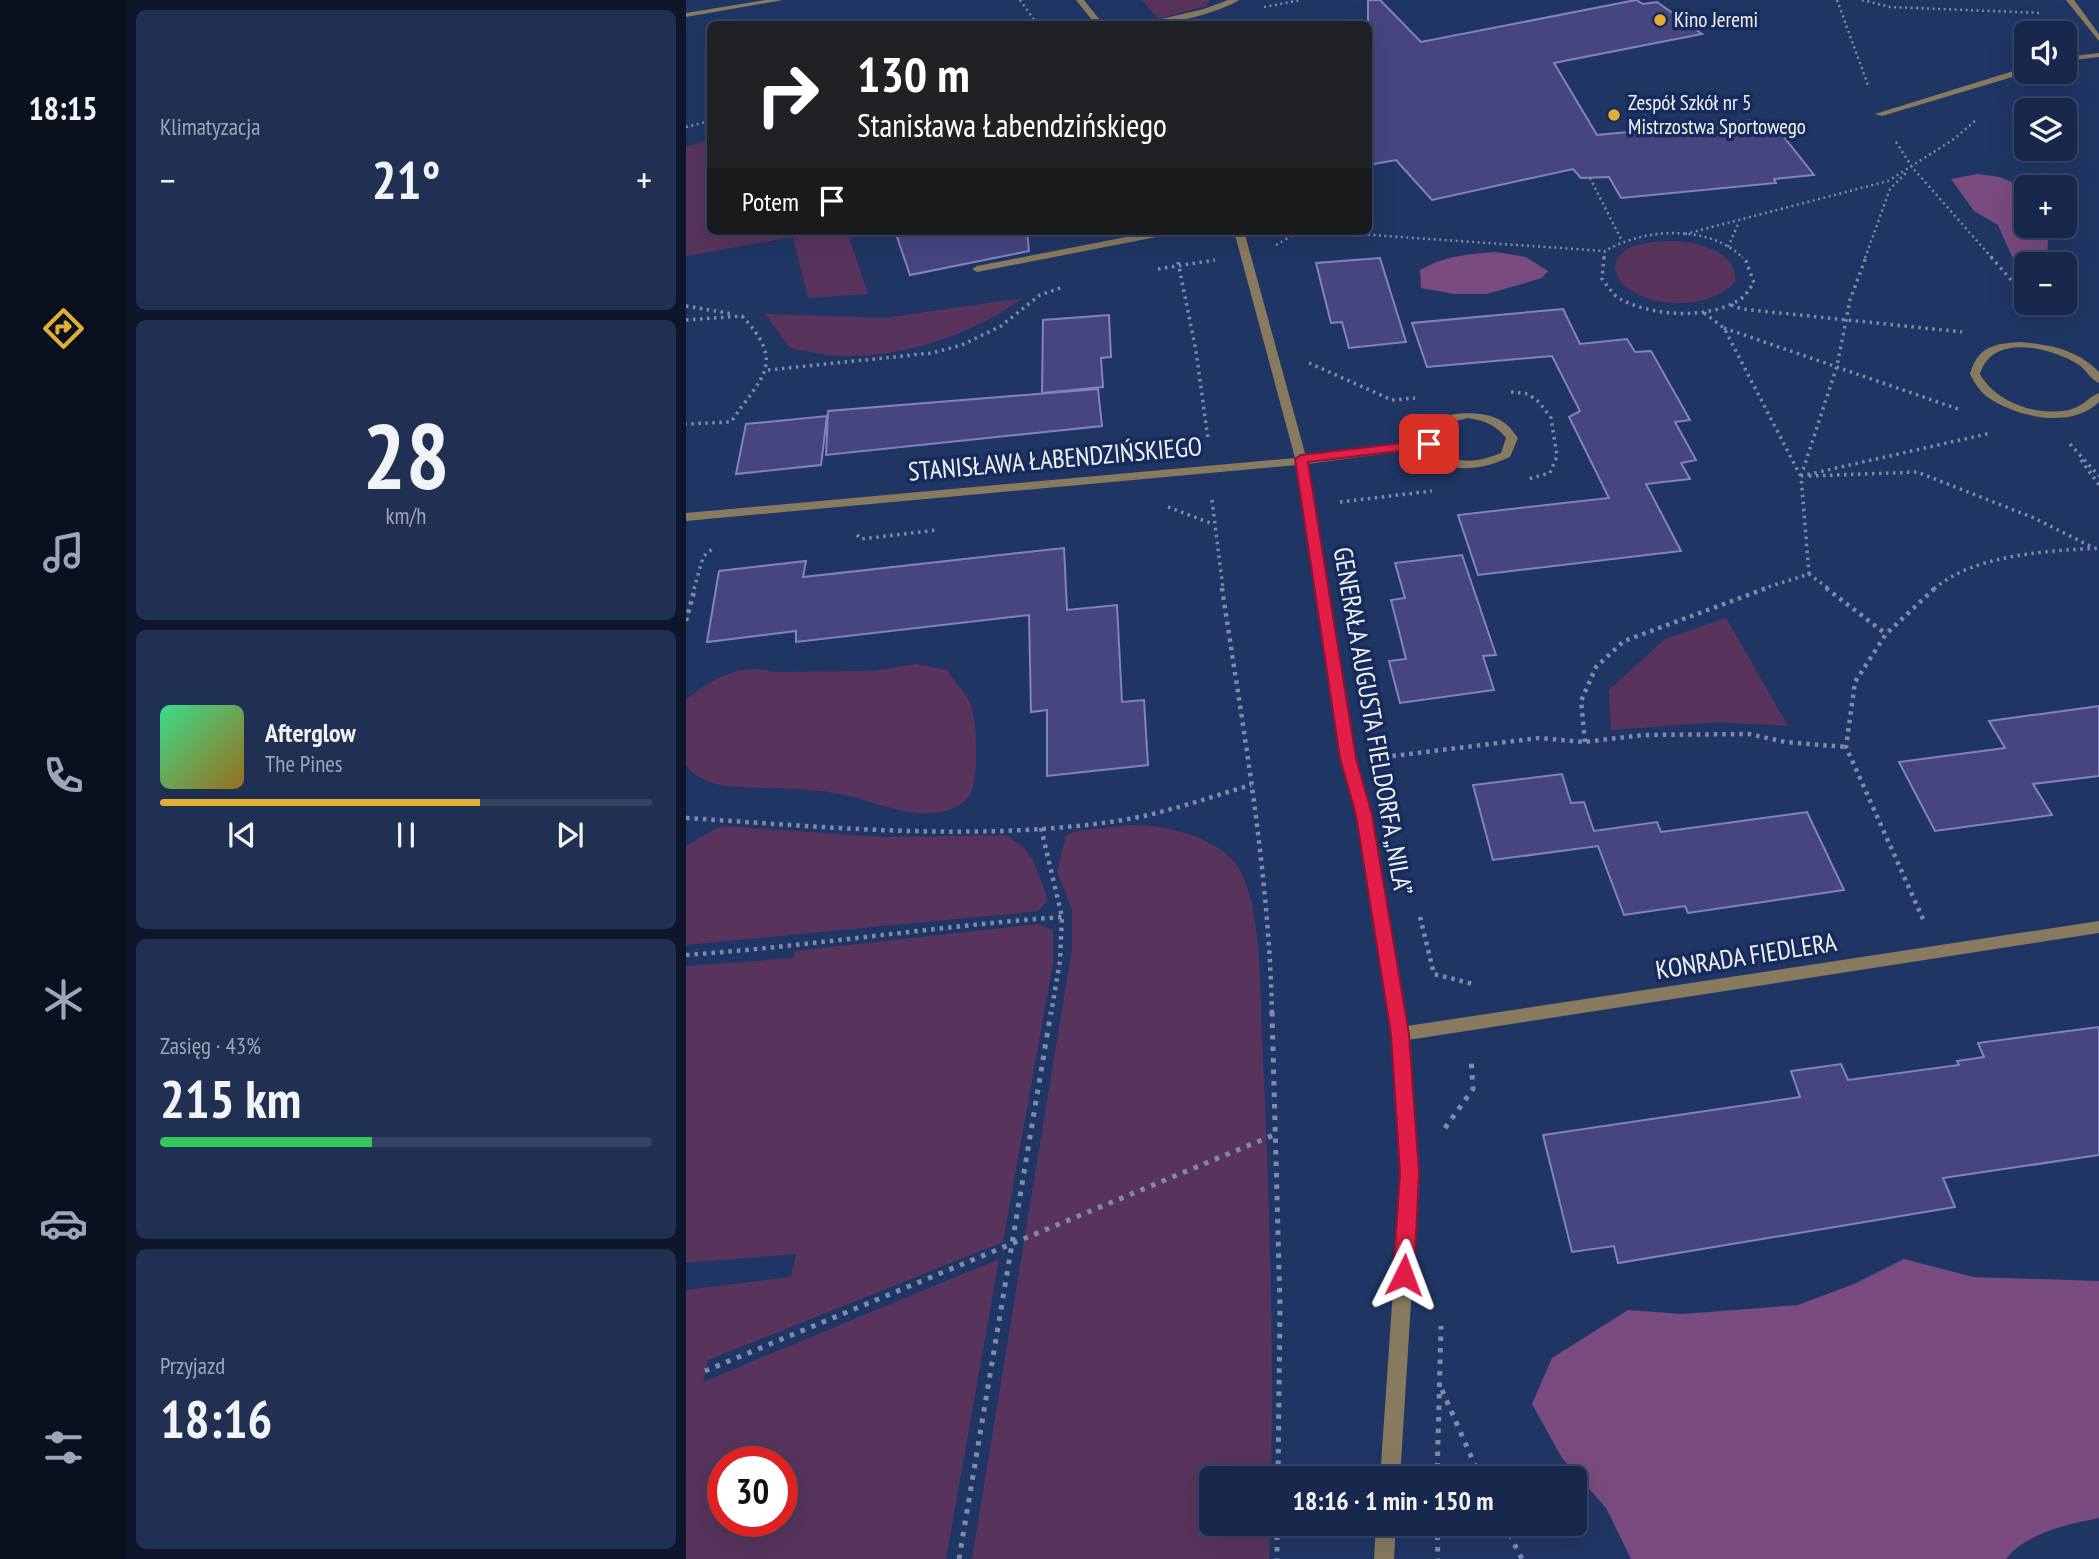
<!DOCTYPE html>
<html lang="pl">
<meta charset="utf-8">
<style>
:root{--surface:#17284c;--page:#203053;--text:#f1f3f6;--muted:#9ea6b5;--line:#364464;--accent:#e3ae35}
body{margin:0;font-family:"PT Sans Narrow",sans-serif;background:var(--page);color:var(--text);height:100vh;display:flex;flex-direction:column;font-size:26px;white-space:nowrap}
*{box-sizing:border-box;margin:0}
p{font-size:23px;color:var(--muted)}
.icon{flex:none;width:38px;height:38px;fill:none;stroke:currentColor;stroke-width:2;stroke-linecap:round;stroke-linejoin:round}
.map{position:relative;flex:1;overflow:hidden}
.details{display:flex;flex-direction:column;gap:10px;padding:10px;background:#0d162a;width:560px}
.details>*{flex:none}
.guide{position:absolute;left:21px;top:21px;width:665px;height:214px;border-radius:10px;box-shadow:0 7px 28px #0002,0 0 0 2px var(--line);background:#202124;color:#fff;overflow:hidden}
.buttons{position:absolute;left:1328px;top:21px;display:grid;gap:14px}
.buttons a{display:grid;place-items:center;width:63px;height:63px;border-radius:10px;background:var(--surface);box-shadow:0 7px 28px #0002,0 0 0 2px var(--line);font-size:35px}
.speed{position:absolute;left:21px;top:1446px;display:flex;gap:14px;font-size:35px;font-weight:700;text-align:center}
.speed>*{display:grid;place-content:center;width:91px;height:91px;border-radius:50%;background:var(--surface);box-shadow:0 7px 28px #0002,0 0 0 2px var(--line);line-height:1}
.speed .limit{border:10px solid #d22;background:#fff;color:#111}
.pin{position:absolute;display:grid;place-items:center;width:60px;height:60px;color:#fff;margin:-30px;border-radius:14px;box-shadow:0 4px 10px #0006}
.me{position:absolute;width:77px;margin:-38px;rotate:3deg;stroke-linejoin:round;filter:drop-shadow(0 0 5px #0008)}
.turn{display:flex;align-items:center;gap:24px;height:147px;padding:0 35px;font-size:32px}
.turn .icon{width:91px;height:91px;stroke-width:2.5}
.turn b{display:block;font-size:49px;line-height:60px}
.then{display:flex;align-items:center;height:66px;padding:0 35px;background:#0003;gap:14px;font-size:26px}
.big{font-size:52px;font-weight:800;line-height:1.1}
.details .card{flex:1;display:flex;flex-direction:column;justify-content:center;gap:10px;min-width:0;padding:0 24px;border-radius:10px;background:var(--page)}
.details .dial{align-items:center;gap:0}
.dial b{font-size:91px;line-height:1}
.song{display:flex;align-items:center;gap:21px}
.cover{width:84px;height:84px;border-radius:10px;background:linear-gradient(135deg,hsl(150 70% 55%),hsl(40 70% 35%))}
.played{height:7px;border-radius:4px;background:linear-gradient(90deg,var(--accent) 65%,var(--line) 65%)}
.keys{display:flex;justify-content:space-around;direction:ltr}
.heat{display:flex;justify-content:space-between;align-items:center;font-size:38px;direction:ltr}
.charge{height:10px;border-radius:5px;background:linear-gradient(90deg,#34c759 43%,var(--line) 0)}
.trip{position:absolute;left:513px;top:1466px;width:388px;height:70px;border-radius:10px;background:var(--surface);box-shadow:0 7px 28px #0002,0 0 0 2px var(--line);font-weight:800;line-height:70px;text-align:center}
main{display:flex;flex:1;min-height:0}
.tabs{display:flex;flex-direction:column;width:126px;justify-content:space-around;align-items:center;background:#09101e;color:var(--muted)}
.tabs .icon{width:49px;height:49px}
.tabs .active{color:var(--accent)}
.tabs b{font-size:32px;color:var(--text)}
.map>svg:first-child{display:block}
.green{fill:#58345c;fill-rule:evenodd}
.forest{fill:#794b7e}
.building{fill:#474580;stroke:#8283bd;stroke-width:2}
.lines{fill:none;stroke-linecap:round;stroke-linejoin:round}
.path-far3{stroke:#7d8ba8;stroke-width:2.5;stroke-dasharray:2 3.5;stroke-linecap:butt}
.path-far2{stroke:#7d8ba8;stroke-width:3.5;stroke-dasharray:2.5 4.5;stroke-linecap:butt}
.path-far1{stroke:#7d8ba8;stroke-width:4.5;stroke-dasharray:3.5 5;stroke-linecap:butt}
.path{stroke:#7d8ba8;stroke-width:5;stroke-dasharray:4.5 7;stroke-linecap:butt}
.service{fill:#887a5e;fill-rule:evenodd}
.minor{fill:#887a5e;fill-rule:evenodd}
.route{fill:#e11d48;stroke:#92132f;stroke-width:2}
.poi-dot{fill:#e3ae35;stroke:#162b59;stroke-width:2.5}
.labels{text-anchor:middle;stroke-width:7;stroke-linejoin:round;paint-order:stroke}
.far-poi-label{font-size:21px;fill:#f0f3f9;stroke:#162b59;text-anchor:start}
.street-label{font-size:26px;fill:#f0f3f9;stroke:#162b59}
</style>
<main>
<nav class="tabs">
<b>18:15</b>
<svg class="icon active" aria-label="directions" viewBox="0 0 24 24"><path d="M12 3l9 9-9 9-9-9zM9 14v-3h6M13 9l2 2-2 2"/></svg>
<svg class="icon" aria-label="music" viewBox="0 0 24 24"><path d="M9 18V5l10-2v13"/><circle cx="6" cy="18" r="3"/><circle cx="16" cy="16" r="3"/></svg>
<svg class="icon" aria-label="phone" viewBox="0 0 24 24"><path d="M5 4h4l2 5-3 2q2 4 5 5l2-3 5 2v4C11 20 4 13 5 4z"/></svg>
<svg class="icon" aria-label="climate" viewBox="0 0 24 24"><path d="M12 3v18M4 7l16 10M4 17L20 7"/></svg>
<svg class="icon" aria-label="car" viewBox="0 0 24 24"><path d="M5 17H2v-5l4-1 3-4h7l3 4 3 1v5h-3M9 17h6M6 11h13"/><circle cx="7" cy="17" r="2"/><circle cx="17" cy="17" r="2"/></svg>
<svg class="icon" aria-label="filters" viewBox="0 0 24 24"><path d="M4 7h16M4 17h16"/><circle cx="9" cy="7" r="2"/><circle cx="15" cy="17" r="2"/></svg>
</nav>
<section class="details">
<div class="card"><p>Klimatyzacja</p>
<div class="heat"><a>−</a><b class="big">21°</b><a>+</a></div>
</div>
<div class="card dial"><b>28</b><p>km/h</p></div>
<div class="card">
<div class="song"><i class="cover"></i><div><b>Afterglow</b><p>The Pines</p></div></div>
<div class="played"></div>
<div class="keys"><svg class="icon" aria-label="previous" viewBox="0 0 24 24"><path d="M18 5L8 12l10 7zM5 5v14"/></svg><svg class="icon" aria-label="pause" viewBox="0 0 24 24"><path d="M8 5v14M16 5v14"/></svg><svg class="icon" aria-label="next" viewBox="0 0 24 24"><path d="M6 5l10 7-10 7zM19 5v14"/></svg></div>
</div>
<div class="card"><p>Zasięg · 43%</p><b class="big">215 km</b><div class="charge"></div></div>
<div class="card"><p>Przyjazd</p><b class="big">18:16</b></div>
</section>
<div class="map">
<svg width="1413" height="1559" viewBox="0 0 1413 1559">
<rect width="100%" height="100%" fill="#1f3665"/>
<g class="green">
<polygon points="456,0 524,0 520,6 472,19"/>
<polygon points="24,139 24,231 161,231 182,294 122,298 107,237 0,256 0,147"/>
<path d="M989,241C1013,243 1052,251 1049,282C1023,309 969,310 939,286C934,281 929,273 929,267C931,242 971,241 989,241Z"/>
<path d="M337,298C286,334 221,357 158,356C140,356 121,351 104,348L79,314L199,318Z"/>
<polygon points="1040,618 1102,726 1032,722 925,730 923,690 979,639"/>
<path d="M230,664L261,670C268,681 280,693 285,705C291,722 294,786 281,799C273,807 259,812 247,813C215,816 180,798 148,793C113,787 77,789 41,786C27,784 8,778 0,765V700C26,678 55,663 89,672L188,671Z"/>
<path d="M447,825C480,825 532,837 552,867C576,905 574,993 576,1039C583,1185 588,1332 585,1479H525V1524H585L583,1559H286L386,949V910L371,871L380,836L389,831Z"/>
<polygon points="34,826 198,837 320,835 339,849 348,862 362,900 352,911 0,945 0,846"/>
<path d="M352,924L367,930V963L317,1242L22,1360L17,1382L313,1259L260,1559H0V1290L105,1277L110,1254L0,1263V966L108,958V951ZM96,1461V1521H37V1461Z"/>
</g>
<g class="forest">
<path d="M1291,174L1314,177L1340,188V226H1379V207C1386,212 1390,218 1390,227L1382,230L1360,228L1357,233L1362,241L1361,255L1372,264H1340V272L1328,261L1312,225L1288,211L1265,179Z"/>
<path d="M810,252L840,257L862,271L856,278L801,294H768L735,288L734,270C759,256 782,254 810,252Z"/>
<path d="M1218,1259L1287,1277L1413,1281V1518C1382,1524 1340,1533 1320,1559H945L920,1508L876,1458L846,1404L866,1358L942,1310L996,1314L1112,1305L1168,1284Z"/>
</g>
<g class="building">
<polygon points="682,0 694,0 735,42 950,0 957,4 971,2 1016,34 868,63 911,135 1068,120 1081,133 1094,132 1128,175 1088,179 1090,183 935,198 923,177 895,178 887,169 746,200 710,160 682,165"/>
<polygon points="209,231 341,231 343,251 224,275"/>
<polygon points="694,258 720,342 663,348 656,322 645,323 630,263"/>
<polygon points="877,309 894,344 941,339 949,352 965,351 1004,420 989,422 1010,460 995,463 1004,479 960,484 995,551 792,575 772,515 923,498 883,417 894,411 866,356 741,367 726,323"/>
<polygon points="423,315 425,357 415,358 417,387 356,393 357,320"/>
<polygon points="412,389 416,426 140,455 142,411"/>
<polygon points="141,416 135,465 50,474 60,424"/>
<polygon points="378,548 381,610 431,605 436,702 458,700 462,765 361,776 361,710 345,712 343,615 110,642 110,631 21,642 33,571 120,561 117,577"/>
<polygon points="776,555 810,655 797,656 808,690 714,703 703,661 720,659 705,600 719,598 709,563"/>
<polygon points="1413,706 1413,776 1347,784 1366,815 1249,831 1213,762 1319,748 1303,721"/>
<polygon points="876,774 885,803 898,802 908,831 971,822 975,832 1121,812 1158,890 1002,913 999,906 938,915 912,846 807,860 787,785"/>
<polygon points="1413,1027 1413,1155 1257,1178 1269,1207 932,1263 928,1246 886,1252 857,1135 1114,1097 1105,1071 1155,1064 1162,1080 1273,1065 1271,1061 1298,1057 1292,1043"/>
</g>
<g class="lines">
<g class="path-far3">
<polyline points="334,0 351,24"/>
<polyline points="1151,0 1183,88"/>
<polyline points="1176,0 1204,7 1356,13"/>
<polyline points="578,7 615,0"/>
<polyline points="0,127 24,121"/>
<polyline points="1210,142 1226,167 1306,258"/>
<polyline points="904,178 936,241"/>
<polyline points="627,231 919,251"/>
<polyline points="999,234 1202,181 1268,139 1290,120"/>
<polyline points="590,245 614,231"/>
<polyline points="1042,247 1053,222"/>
<path d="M918,258L919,251C958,228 1023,224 1057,258"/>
<polyline points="1179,258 1204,189 1220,173"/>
</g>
<g class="path-far2">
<path d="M918,257L916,279C921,285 927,295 934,299C966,316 1021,320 1053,300C1059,297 1063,289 1068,283L1060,261L1056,257"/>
<polyline points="1305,257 1340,297"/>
<polyline points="492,262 510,351 522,439"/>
<polyline points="472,269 529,260"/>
<polyline points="1346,303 1357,315"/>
<polyline points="1045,305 1056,309 1276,332"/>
<polyline points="0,306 47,314"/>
<polyline points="1018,313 1038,328 1114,475"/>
<path d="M0,320L56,316C101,364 75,377 45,422L0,424"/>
<polyline points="1038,328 1272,409"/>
<polyline points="623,363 706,400 729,398"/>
<polyline points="82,370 246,353 276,345 315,326 354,295 377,287"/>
<polyline points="825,392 842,394 853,402 865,418 871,456 864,473 842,479"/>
<polyline points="1384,444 1413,476"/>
<polyline points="1395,460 1413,485"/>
<polyline points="1115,476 1151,366 1164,300 1180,257"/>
<polyline points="1123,476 1231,472 1348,518 1406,547"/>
<polyline points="526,500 537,589"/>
<polyline points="654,502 746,491"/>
<polyline points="482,507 527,524"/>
<polyline points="171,535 175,539 251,530"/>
<polyline points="1123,574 1115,476 1305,433"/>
<polyline points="8,589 17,557 27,548"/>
<polyline points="1076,589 1123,574 1143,589"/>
<path d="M1248,589C1288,554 1362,551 1413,548"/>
</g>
<g class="path-far1">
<path d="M536,588C557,729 583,871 586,1014"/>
<polyline points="1140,588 1200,634"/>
<polyline points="0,621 9,588"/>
<polyline points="899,742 895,701 910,667 938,641 1081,588"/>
<polyline points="698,757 853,738 899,742 957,735 1063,734 1099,742 1160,747"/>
<path d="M0,818C143,827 289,842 431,821C477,814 521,798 565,785"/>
<polyline points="355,828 376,917 374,961 365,1014"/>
<polyline points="734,917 748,974 787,984"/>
<polyline points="1237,919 1160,747 1169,682 1200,634 1249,588"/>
<path d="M0,955C126,946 250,926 376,917"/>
</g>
<g class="path">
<polyline points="586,1012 594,1306 592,1479"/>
<polyline points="759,1128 787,1089 785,1058"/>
<polyline points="19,1371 590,1134"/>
<polyline points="756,1390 795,1479"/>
<polyline points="751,1479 755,1326"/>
<polyline points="591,1524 591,1559"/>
<polyline points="751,1524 752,1559"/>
<polyline points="818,1524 836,1559"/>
<polyline points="273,1559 365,1012"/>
</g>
<g class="service">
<path d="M542,0H553C531,14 479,26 454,24L518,9Z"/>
<polygon points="471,231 491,231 486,234 291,272 286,269 291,266"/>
</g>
<g class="minor">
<polygon points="79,0 97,0 0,17 0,13"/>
<polygon points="390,0 398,0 417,24 409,24"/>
<polygon points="1380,0 1388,0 1413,34 1413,41"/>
<polygon points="1413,53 1413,57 1379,61 1379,57"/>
<polygon points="1337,68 1340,68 1340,72 1343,72 1196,116 1189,114"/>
<path d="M548,231H558L620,457L738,441C738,441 739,431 740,430C750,410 794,410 812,419C821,423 826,430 832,438L824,457C798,469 759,478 741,448L621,464L669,758L685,815L721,1026L1413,921V933L722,1040L733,1173L714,1479H694L715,1173L706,1034L671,815L655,758L610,465L0,521V513L609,458ZM782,418C798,420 810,425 820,438L815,453C791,463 764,467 749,441L750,431L761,423Z"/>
<path d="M1333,342C1361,344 1390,349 1411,370L1413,372V383C1405,380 1401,371 1393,365C1365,347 1306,333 1294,374C1310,403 1354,418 1386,409C1397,406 1403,397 1413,393V402C1385,430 1329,417 1300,396C1293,390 1288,382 1284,374C1292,347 1306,344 1333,342Z"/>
<polygon points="690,1524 710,1524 708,1559 688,1559"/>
</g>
</g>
<polygon class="route" points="743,440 749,444 747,447 622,462 670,758 686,815 723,1034 733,1173 728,1275 725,1282 718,1285 710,1282 707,1275 714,1173 705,1034 670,815 654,758 609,459 615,455"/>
<g class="poi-dot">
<circle cx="974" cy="20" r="7"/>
<circle cx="928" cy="115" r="7"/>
</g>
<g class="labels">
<g class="far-poi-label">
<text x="988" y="27">Kino Jeremi</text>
<text x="942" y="110">Zespół Szkół nr 5<tspan x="942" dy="24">Mistrzostwa Sportowego</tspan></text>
</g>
<g class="street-label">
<text transform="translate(369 459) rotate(-5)" y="9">STANISŁAWA ŁABENDZIŃSKIEGO</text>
<text transform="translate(687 721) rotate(80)" y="9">GENERAŁA AUGUSTA FIELDORFA „NILA”</text>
<text transform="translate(1060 956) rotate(-9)" y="9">KONRADA FIEDLERA</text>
</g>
</g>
</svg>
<div class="buttons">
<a><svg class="icon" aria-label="sound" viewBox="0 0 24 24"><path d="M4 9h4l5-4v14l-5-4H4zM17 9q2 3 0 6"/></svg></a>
<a><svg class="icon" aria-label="layers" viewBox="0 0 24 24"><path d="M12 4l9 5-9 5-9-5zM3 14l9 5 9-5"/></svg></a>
<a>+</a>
<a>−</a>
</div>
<div class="speed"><div class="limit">30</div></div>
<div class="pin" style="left:743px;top:444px;background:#d93025"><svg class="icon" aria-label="arrive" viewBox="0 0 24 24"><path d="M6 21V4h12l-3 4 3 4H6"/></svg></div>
<svg class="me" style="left:718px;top:1275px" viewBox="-20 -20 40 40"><path d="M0-17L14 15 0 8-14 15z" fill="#e11d48" stroke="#fff" stroke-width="4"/></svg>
<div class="trip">18:16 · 1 min · 150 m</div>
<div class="guide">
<div class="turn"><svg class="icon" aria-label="right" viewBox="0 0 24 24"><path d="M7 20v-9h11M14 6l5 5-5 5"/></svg><div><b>130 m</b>Stanisława Łabendzińskiego</div></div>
<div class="then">Potem<svg class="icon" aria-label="arrive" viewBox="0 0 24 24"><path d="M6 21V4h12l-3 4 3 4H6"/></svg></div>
</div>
</div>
</main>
